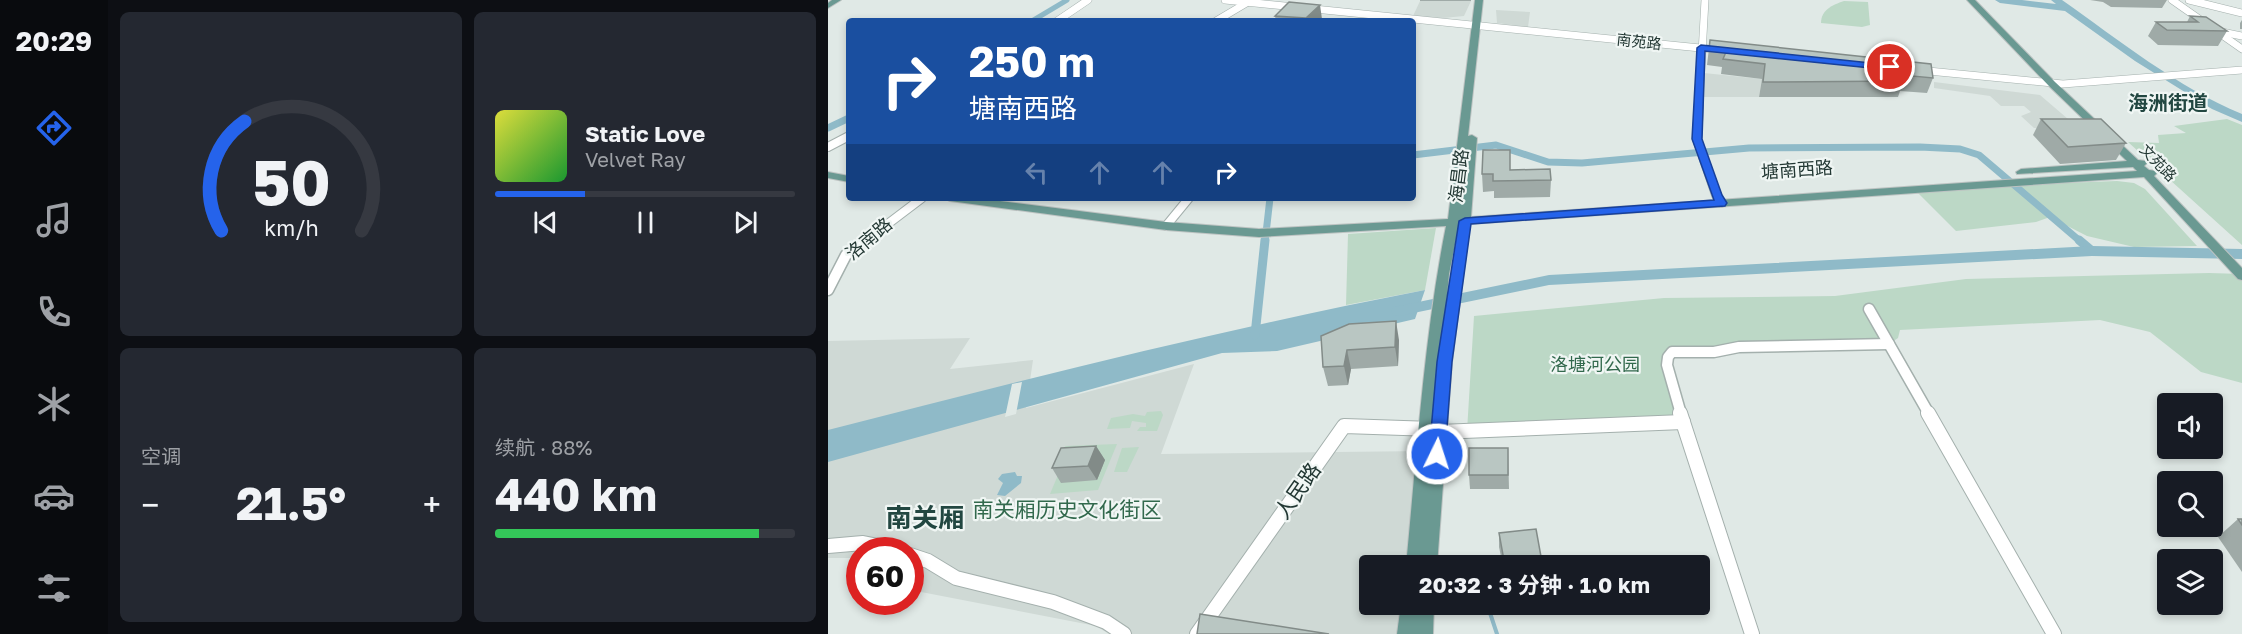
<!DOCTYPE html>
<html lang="zh">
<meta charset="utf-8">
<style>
:root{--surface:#171b24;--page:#242831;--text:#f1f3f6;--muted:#9ea1a6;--line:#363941;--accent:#2563eb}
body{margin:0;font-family:"Golos Text","Noto Sans SC",sans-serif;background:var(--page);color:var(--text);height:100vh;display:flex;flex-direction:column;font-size:22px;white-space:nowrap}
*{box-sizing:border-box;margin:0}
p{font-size:20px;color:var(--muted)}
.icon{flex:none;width:33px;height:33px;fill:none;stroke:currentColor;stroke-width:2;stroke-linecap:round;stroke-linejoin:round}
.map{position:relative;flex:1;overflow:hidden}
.drawer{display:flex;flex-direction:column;gap:12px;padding:12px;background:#0d0f14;width:720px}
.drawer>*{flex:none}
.hud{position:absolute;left:18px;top:18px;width:570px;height:183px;border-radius:6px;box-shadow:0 3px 9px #0003;background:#1a4fa0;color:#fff;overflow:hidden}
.tools{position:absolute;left:1329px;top:393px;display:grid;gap:12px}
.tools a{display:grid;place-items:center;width:66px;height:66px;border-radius:6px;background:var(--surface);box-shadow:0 3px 9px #0003;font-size:30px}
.speed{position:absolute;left:18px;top:537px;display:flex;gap:12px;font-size:30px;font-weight:700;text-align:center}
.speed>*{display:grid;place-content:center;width:78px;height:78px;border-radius:50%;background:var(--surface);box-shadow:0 3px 9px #0003;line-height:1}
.speed .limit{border:9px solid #d22;background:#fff;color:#111}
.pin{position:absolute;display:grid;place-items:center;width:51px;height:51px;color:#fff;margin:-26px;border:3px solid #fff;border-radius:50%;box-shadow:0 2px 6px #0007}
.me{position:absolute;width:66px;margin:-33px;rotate:4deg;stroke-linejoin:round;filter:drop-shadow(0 0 4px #0008)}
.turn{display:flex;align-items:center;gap:21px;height:126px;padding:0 24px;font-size:27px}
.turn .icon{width:78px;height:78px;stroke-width:2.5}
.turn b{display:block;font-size:42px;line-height:51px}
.lanes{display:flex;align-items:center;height:57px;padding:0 24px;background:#0003;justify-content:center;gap:30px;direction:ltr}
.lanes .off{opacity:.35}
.big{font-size:45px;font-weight:700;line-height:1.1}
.drawer .card{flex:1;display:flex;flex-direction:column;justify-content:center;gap:9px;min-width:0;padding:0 21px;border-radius:9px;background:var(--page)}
.drawer .dial{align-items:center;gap:0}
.dial svg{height:156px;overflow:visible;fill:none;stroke:var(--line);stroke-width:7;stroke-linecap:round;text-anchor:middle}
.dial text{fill:var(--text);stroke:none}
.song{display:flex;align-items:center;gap:18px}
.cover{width:72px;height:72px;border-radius:9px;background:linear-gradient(135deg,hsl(60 70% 55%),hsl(130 70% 35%))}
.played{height:6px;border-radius:3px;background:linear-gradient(90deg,var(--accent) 30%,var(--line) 30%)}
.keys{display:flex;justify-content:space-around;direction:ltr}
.heat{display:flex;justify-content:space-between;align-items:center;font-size:33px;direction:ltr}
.charge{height:9px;border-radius:4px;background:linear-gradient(90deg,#34c759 88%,var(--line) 0)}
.drawer .tiles{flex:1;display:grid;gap:12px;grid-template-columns:repeat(2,1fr)}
.trip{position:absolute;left:531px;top:555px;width:351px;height:60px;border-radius:6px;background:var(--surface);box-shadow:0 3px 9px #0003;font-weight:700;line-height:60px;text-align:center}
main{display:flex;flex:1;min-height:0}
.menu{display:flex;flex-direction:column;width:108px;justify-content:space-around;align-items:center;background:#090b0e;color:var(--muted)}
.menu .icon{width:42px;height:42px}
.menu .active{color:var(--accent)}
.menu b{font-size:27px;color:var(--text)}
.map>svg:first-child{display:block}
.built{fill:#cfd9d5}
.green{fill:#bcd8c6}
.water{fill:#8fbac8}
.pier{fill:#e0e9e6}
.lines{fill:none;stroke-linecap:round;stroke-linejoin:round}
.stream{stroke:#8fbac8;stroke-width:4}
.canal-far2{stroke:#8fbac8;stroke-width:5}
.canal-far1{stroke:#8fbac8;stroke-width:7}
.canal{stroke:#8fbac8;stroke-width:9}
.river{fill:#8fbac8;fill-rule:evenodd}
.minor-far3-casing{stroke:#a4b0ad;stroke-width:8}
.minor-far2-casing{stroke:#a4b0ad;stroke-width:10}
.minor-far1-casing{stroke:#a4b0ad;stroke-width:13}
.minor-casing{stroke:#a4b0ad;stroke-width:16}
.major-casing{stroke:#bdc3c2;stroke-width:2}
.minor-far3{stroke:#fff;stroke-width:7}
.minor-far2{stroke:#fff;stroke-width:8}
.minor-far1{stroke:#fff;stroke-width:10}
.minor{stroke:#fff;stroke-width:14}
.major{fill:#6a9992;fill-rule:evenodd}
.wall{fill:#9faaa7}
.shaded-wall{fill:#828b88}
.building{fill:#b9c6c2;stroke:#828b88;stroke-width:1.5}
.route{fill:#2563eb;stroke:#184099;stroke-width:1.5}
.labels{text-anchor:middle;stroke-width:4.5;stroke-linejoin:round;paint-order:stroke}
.far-street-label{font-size:15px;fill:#233834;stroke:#f0f6f4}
.street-label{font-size:18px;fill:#233834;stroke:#f0f6f4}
.park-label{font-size:18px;fill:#32694d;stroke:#f0f6f4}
.far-district-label{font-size:20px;font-weight:bold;fill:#224741;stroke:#f0f6f4}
.near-street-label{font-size:21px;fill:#233834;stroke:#f0f6f4}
.near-park-label{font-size:21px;fill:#32694d;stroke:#f0f6f4}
.near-quarter-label{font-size:26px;font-weight:bold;fill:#224741;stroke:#f0f6f4}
</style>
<main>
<nav class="menu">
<b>20:29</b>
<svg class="icon active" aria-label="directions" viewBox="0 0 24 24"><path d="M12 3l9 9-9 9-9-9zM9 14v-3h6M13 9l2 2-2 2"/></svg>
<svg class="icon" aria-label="music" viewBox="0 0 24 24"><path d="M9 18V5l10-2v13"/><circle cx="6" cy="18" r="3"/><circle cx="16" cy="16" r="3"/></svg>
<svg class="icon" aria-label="phone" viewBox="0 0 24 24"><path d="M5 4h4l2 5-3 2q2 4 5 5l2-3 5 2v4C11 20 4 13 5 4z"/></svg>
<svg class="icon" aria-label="climate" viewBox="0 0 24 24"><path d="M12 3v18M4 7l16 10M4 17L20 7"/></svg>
<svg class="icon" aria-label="car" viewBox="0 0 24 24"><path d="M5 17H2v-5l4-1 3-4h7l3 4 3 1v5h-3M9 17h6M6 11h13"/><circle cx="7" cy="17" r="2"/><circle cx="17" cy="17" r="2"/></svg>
<svg class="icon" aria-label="filters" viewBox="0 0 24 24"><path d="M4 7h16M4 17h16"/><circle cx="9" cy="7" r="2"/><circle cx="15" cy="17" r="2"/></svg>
</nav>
<section class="drawer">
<div class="tiles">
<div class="card dial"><svg viewBox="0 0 100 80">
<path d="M14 69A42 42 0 1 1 86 69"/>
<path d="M14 69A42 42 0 0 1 26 13" stroke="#2563eb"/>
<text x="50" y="56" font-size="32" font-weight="700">50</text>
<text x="50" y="72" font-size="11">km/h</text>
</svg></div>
<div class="card">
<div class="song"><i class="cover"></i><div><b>Static Love</b><p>Velvet Ray</p></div></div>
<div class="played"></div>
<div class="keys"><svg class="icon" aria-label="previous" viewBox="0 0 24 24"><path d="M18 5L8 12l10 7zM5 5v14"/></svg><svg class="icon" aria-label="pause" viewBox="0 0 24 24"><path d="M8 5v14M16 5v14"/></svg><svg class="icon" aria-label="next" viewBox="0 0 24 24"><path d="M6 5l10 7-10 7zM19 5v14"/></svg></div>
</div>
<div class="card"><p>空调</p>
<div class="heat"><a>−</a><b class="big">21.5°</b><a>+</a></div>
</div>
<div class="card"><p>续航 · 88%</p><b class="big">440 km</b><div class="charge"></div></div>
</div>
</section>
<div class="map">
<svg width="1414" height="634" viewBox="0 0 1414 634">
<rect width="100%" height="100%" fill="#e0e9e6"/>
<g class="built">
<polygon points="592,1 643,1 636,16 615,18 585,16"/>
<polygon points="668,10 702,12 700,27 669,23"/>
<polygon points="876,73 934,79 931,97 874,97"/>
<polygon points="1106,82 1212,95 1247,125 1231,129 1206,128 1193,116 1203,112 1196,106 1173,106 1162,96 1106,88"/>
<polygon points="142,338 122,369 205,360 198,408 366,364 333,454 598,451 587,565 542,566 542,604 583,605 579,634 281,634 268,626 88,591 92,569 83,566 82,550 32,550 31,558 0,558 0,341"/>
</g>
<g class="green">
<path d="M1016,1L1040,2L1042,25L1034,27L993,23C993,10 1004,5 1016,1Z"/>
<polygon points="1399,119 1414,125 1414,245 1300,142 1331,143 1330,135 1358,133 1346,126"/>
<polygon points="1289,181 1306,183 1317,189 1369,246 1306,247 1259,236 1222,217 1208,222 1128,231 1086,189"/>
<polygon points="608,228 597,290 518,305 520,234"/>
<polygon points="1381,273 1414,274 1414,383 1373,372 1322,332 1272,320 1072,330 1070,338 1061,344 911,347 840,357 855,422 639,431 646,316 836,298 1007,296 1138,279"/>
<polygon points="333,411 335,415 329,431 309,431 312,427 318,427 318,423 304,421 302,428 279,429 283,418 305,414 317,416 319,412"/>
<polygon points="289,444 270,490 222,494 235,463 237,446"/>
<polygon points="311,447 299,472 286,472 294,448"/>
</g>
<g class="water">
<path d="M597,290L587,319L449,351L394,353L0,462V430C198,379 396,329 597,290Z"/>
<polygon points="187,472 189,476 194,476 193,483 177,496 169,495 175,483 170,479 174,474"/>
</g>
<polygon class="pier" points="194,382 188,414 177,417 184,384"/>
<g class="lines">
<polyline class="stream" points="659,604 669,634"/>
<polyline class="canal-far2" points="204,21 239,0"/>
<g class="canal-far1">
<polyline points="0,128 21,118"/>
<polyline points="585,155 668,145 720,162 754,163 921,148 1092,147 1132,149 1151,155 1253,242"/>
<polyline points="437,242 442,198"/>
</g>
<g class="canal">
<polyline points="1251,240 1264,251"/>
<polyline points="427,335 437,240"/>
</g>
<g class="river">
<path d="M1167,0H1194L1228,4L1223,0H1234C1291,40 1349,87 1414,114V122L1384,109L1307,61L1237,11L1172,3Z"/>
<polygon points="1264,246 1414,249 1414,259 1264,256 721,285 571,316 565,315 563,311 565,307 571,306 721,275"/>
</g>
<defs>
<g id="minor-far3">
<polyline points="397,0 892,50"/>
<polyline points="1344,0 1414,49"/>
<polyline points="1361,0 1414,13"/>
<polyline points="229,21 260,0"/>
<polyline points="388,21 420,2"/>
<polyline points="1394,32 1414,36"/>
<polyline points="1090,70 1235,84 1414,70"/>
<polyline points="871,107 877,0"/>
</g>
<g id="minor-far2">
<polyline points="871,105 869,139 888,195 893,203"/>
<polyline points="0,147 21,136"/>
<polyline points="338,226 361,198"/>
<polyline points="36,242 94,198"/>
</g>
<g id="minor-far1">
<polyline points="0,290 18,255 38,240"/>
<polyline points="1041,309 1101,414"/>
<polyline points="853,414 839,365 840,357 844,352 886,352 911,347 1061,344"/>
</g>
<g id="minor">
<polyline points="852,413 924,634"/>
<polyline points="1100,413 1226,634"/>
<polyline points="611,432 855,422"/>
<polyline points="0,546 35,543 70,550"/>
<polyline points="82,555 100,561 128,578 225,602 278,622 296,634"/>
<polyline points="369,634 516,426 605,429"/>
</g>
<g id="major">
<polygon points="4,0 13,0 0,8 0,3"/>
<path d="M647,0H655L640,136L644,135L649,138L643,217L1309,171L1305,167L1189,174L1188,172L1193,169L1299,161L1221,86L1139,0H1147L1227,82L1310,160L1318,161L1319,163L1316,166L1321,170L1328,171L1329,173L1326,176L1414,268V280L1410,279L1316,177L642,224L624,362L609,566H578C589,452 596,337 618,226L431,237L338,230L122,201L116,198H148L338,222L431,229L620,219ZM631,225L617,317L621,274Z"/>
<polygon points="0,172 21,176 21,182 0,178"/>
<polygon points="573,604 606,604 605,634 569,634"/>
</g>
</defs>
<use href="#minor-far3" class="minor-far3-casing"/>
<use href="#minor-far2" class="minor-far2-casing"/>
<use href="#minor-far1" class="minor-far1-casing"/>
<use href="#minor" class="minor-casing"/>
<use href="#major" class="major-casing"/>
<use href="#minor-far3" class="minor-far3"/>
<use href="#minor-far2" class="minor-far2"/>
<use href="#minor-far1" class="minor-far1"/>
<use href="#minor" class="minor"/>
<use href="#major" class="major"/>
</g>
<g class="wall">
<rect x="592" y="0" width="51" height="1"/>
<polygon points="1262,0 1339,0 1334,8 1283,7 1275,2"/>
<polygon points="447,16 494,19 492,21 448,21"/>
<polygon points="1362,16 1399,31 1390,46 1330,45 1320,36 1328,22 1359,22"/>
<polygon points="1414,20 1414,29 1412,29 1412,23"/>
<polygon points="882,40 1105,78 1099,93 1072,91 1070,97 931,97 934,79 893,74 894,67 879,65"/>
<polygon points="1213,119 1298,143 1288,160 1232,164 1205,135"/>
<polygon points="682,170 723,180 722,197 666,198 666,191 655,192 654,174"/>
<polygon points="493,336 571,340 570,366 523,369 520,385 500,386 495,367"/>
<polygon points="268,446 277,460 269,480 233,483 224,468"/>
<polygon points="680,448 681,489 642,489 641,475"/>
<polygon points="1410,519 1414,525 1414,572 1390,537"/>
<polygon points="671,533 714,562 714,566 675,566 671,547"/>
</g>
<g class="shaded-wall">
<polygon points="492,5 494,19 492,21 479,21 478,18"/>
<polygon points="568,321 571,340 570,366 567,347"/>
<polygon points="519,350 523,369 520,385 516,366"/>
<polygon points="268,446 277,460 269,480 260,466"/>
</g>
<g class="building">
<polygon points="461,2 492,5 478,18 447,16"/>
<polygon points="1362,16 1378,17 1399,31 1339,30 1328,22 1370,22"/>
<polygon points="882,40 1103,64 1105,78 1074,75 1075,81 935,82 937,64 895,59 898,52 881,50"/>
<polygon points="1213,119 1273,119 1298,143 1240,147"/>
<polygon points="655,150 682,150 682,170 722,169 723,180 665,181 665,174 654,174"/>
<polygon points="568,321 567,347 519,350 516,366 495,367 493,336 521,324"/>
<polygon points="268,446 260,466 224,468 233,448"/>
<rect x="641" y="448" width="39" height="27"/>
<polygon points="1410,519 1414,519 1414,525"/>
<polygon points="708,529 714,562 687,566 677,566 671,533"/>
<polygon points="372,614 501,634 369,634"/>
</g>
<polygon class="route" points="873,45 1062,65 1067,67 1062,70 877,51 874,139 894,195 899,203 897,206 643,224 624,362 617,454 615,459 609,461 604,459 601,454 609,362 631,221 637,218 886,200 864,139 869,48"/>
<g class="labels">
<g class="far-street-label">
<text transform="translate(811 42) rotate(6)" y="5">南苑路</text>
<text transform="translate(1330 163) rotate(46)" y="5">文苑路</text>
</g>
<g class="street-label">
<text transform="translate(969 170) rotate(-4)" y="6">塘南西路</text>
<text transform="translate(631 176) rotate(-83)" y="6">海昌路</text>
<text transform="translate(41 239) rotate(-40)" y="6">洛南路</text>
</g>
<g class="park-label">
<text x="767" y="371">洛塘河公园</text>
</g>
<g class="far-district-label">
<text x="1340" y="110">海洲街道</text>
</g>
<g class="near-street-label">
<text transform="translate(470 491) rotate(-55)" y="7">人民路</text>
</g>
<g class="near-park-label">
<text x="239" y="517">南关厢历史文化街区</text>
</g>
<g class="near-quarter-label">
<text x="97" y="527">南关厢</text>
</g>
</g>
</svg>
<div class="tools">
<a><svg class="icon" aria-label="sound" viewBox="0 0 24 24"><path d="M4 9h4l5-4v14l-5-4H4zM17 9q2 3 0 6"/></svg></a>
<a><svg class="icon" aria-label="search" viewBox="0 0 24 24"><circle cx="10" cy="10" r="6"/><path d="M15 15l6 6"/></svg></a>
<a><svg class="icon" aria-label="layers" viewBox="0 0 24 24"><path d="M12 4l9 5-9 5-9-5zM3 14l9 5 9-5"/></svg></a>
</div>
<div class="speed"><div class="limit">60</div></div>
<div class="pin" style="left:1062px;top:67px;background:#d93025"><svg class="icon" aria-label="arrive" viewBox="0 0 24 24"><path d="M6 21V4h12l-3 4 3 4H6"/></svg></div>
<svg class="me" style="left:609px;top:454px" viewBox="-20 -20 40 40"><circle r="17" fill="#2563eb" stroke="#fff" stroke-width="3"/><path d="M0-11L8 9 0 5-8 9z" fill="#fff"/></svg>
<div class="trip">20:32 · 3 分钟 · 1.0 km</div>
<div class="hud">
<div class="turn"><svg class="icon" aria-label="right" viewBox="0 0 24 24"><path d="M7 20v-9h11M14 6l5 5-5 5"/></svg><div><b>250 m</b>塘南西路</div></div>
<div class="lanes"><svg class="icon off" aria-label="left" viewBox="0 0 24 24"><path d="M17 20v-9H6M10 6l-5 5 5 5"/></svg><svg class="icon off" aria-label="ahead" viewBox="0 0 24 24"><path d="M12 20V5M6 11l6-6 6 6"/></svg><svg class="icon off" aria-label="ahead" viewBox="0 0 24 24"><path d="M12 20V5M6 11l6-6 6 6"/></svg><svg class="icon" aria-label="right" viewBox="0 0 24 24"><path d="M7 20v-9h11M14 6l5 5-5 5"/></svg></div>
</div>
</div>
</main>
